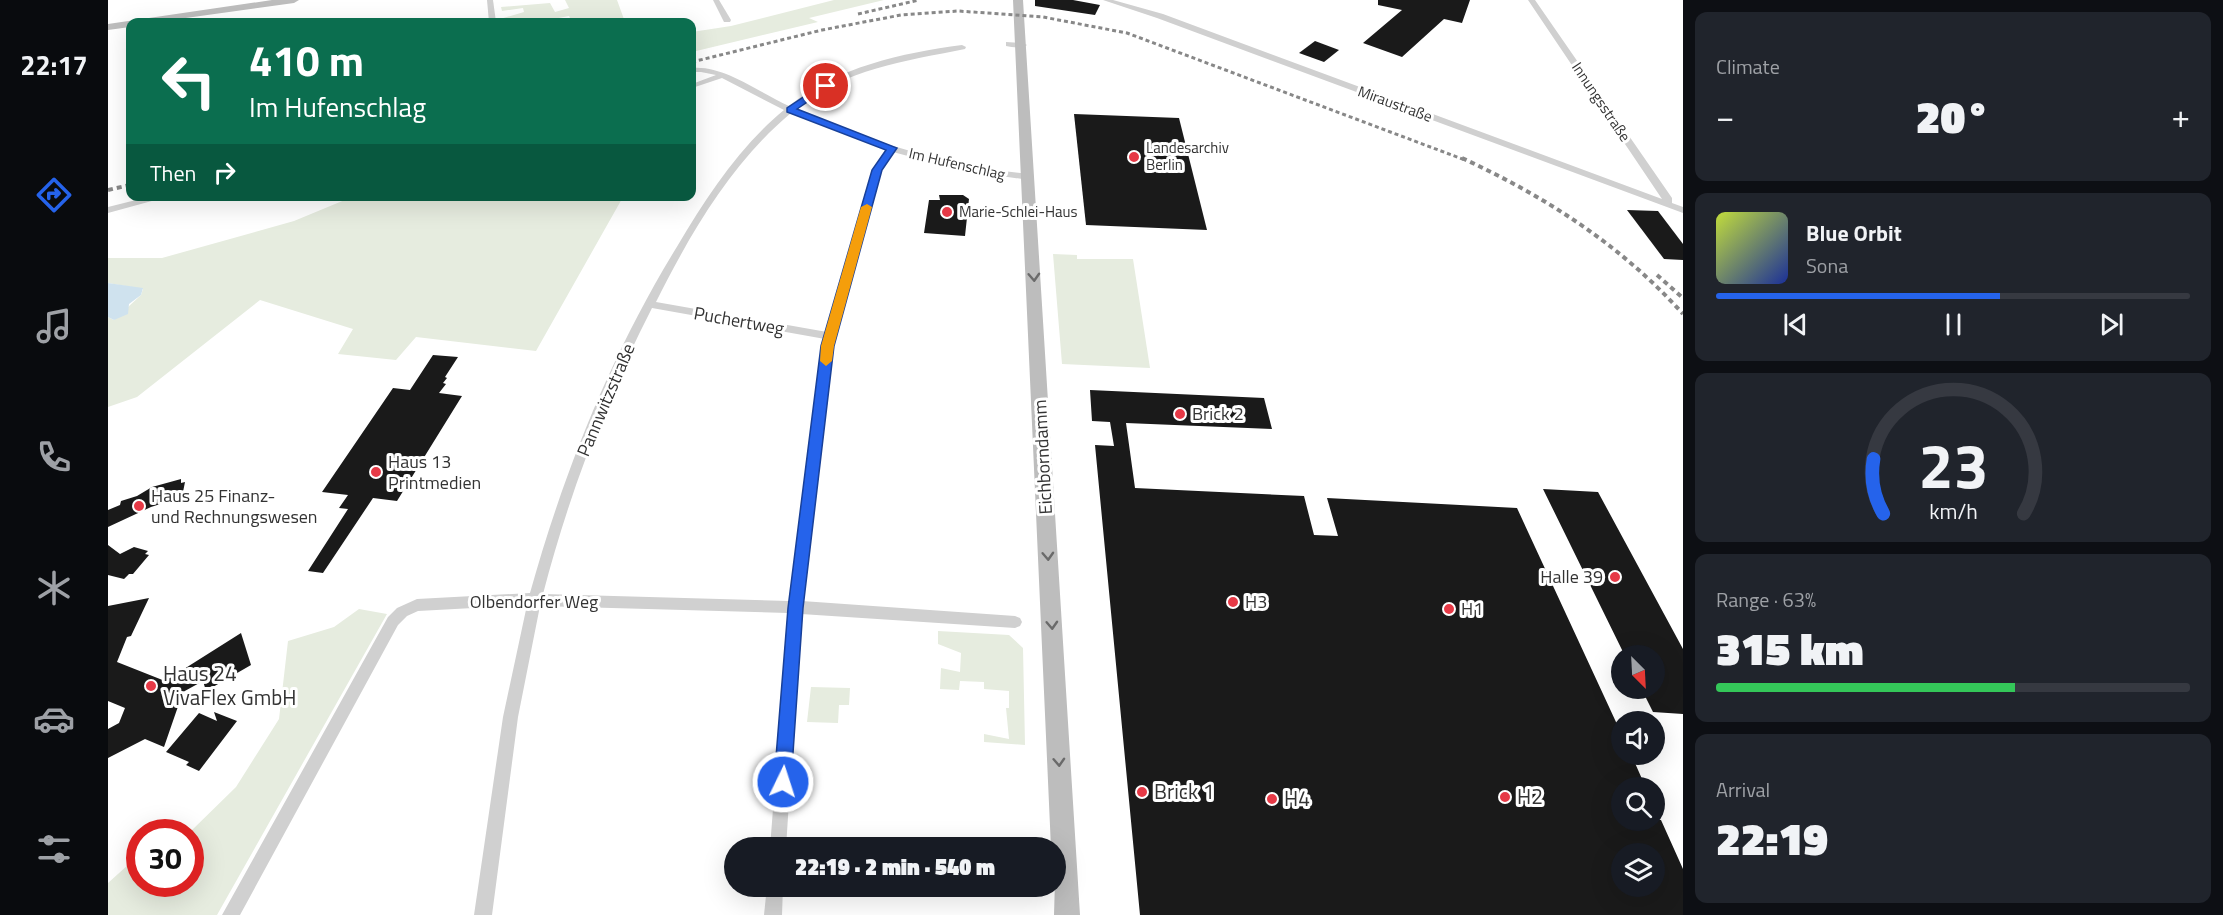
<!DOCTYPE html>
<meta charset="utf-8">
<style>
:root{--surface:#171b24;--page:#20242c;--text:#f1f3f6;--muted:#9ea1a6;--line:#363941;--accent:#2563eb}
body{margin:0;font-family:"Titillium Web",sans-serif;background:var(--page);color:var(--text);height:100vh;display:flex;flex-direction:column;font-size:22px;white-space:nowrap}
*{box-sizing:border-box;margin:0}
p{font-size:20px;color:var(--muted)}
.icon{flex:none;width:33px;height:33px;fill:none;stroke:currentColor;stroke-width:2;stroke-linecap:round;stroke-linejoin:round}
.map{position:relative;flex:1;overflow:hidden}
.sheet{display:flex;flex-direction:column;gap:12px;padding:12px;background:#0d0f14;width:540px}
.sheet>*{flex:none}
.top-card{position:absolute;left:18px;top:18px;width:570px;height:183px;border-radius:12px;box-shadow:0 6px 24px #0002;background:#0b6e4f;color:#fff;overflow:hidden}
.needle{width:39px;rotate:156deg}
.tools{position:absolute;left:1503px;top:645px;display:grid;gap:12px}
.tools a{display:grid;place-items:center;width:54px;height:54px;border-radius:50%;background:var(--surface);box-shadow:0 6px 24px #0002;font-size:30px}
.speed{position:absolute;left:18px;top:819px;display:flex;gap:12px;font-size:30px;font-weight:700;text-align:center}
.speed>*{display:grid;place-content:center;width:78px;height:78px;border-radius:50%;background:var(--surface);box-shadow:0 6px 24px #0002;line-height:1}
.speed .limit{border:9px solid #d22;background:#fff;color:#111}
.pin{position:absolute;display:grid;place-items:center;width:51px;height:51px;color:#fff;margin:-26px;border:3px solid #fff;border-radius:50%;box-shadow:0 2px 6px #0007}
.me{position:absolute;width:66px;margin:-33px;rotate:4deg;stroke-linejoin:round;filter:drop-shadow(0 0 4px #0008)}
.turn{display:flex;align-items:center;gap:21px;height:126px;padding:0 24px;font-size:27px}
.turn .icon{width:78px;height:78px;stroke-width:2.5}
.turn b{display:block;font-size:42px;line-height:51px}
.then{display:flex;align-items:center;height:57px;padding:0 24px;background:#0003;gap:12px;font-size:22px}
.big{font-size:45px;font-weight:800;line-height:1.1}
.sheet .tile{flex:1;display:flex;flex-direction:column;justify-content:center;gap:9px;min-width:0;padding:0 21px;border-radius:12px;background:var(--page)}
.sheet .dial{align-items:center;gap:0}
.dial svg{height:156px;overflow:visible;fill:none;stroke:var(--line);stroke-width:7;stroke-linecap:round;text-anchor:middle}
.dial text{fill:var(--text);stroke:none}
.song{display:flex;align-items:center;gap:18px}
.cover{width:72px;height:72px;border-radius:9px;background:linear-gradient(135deg,hsl(70 70% 55%),hsl(230 70% 35%))}
.played{height:6px;border-radius:3px;background:linear-gradient(90deg,var(--accent) 60%,var(--line) 60%)}
.keys{display:flex;justify-content:space-around;direction:ltr}
.heat{display:flex;justify-content:space-between;align-items:center;font-size:33px;direction:ltr}
.charge{height:9px;border-radius:4px;background:linear-gradient(90deg,#34c759 63%,var(--line) 0)}
.trip{position:absolute;left:616px;top:837px;width:342px;height:60px;border-radius:30px;background:var(--surface);box-shadow:0 6px 24px #0002;font-weight:800;line-height:60px;text-align:center}
main{display:flex;flex:1;min-height:0}
.tab-bar{display:flex;flex-direction:column;width:108px;justify-content:space-around;align-items:center;background:#090b0e;color:var(--muted)}
.tab-bar .icon{width:42px;height:42px}
.tab-bar .active{color:var(--accent)}
.tab-bar b{font-size:27px;color:var(--text)}
.map>svg:first-child{display:block}
.green{fill:#e6ecdf}
.water{fill:#cfe2ee}
.building{fill:#1a1a1a;fill-rule:evenodd}
.lines{fill:none;stroke-linecap:round;stroke-linejoin:round}
.minor{fill:#d0d0d0;fill-rule:evenodd}
.secondary{fill:#bdbdbd;fill-rule:evenodd}
.rail-far1{stroke:#888;stroke-width:3;stroke-dasharray:4 3;stroke-linecap:butt}
.rail{stroke:#888;stroke-width:4;stroke-dasharray:5 4;stroke-linecap:butt}
.oneway{stroke:#6a6a6a}
.route{fill:#2563eb;stroke:#184099;stroke-width:1.5}
.slow{fill:#f59e0b}
.poi-dot{fill:#e63946;stroke:#fff;stroke-width:2}
.labels{text-anchor:middle;stroke-width:6;stroke-linejoin:round;paint-order:stroke}
.far-street-label{font-size:15px;fill:#333;stroke:#fff}
.far-poi-label{font-size:15px;fill:#333;stroke:#fff;text-anchor:start}
.street-label{font-size:18px;fill:#333;stroke:#fff}
.poi-label{font-size:18px;fill:#333;stroke:#fff;text-anchor:start}
.near-poi-label{font-size:21px;fill:#333;stroke:#fff;text-anchor:start}
</style>
<main>
<nav class="tab-bar">
<b>22:17</b>
<svg class="icon active" aria-label="directions" viewBox="0 0 24 24"><path d="M12 3l9 9-9 9-9-9zM9 14v-3h6M13 9l2 2-2 2"/></svg>
<svg class="icon" aria-label="music" viewBox="0 0 24 24"><path d="M9 18V5l10-2v13"/><circle cx="6" cy="18" r="3"/><circle cx="16" cy="16" r="3"/></svg>
<svg class="icon" aria-label="phone" viewBox="0 0 24 24"><path d="M5 4h4l2 5-3 2q2 4 5 5l2-3 5 2v4C11 20 4 13 5 4z"/></svg>
<svg class="icon" aria-label="climate" viewBox="0 0 24 24"><path d="M12 3v18M4 7l16 10M4 17L20 7"/></svg>
<svg class="icon" aria-label="car" viewBox="0 0 24 24"><path d="M5 17H2v-5l4-1 3-4h7l3 4 3 1v5h-3M9 17h6M6 11h13"/><circle cx="7" cy="17" r="2"/><circle cx="17" cy="17" r="2"/></svg>
<svg class="icon" aria-label="filters" viewBox="0 0 24 24"><path d="M4 7h16M4 17h16"/><circle cx="9" cy="7" r="2"/><circle cx="15" cy="17" r="2"/></svg>
</nav>
<div class="map">
<svg width="1575" height="915" viewBox="0 0 1575 915">
<rect width="100%" height="100%" fill="#fff"/>
<g class="green">
<polygon points="457,0 509,0 517,22 464,22 461,16 440,20 393,22 392,19 416,12 415,8 394,11 393,7 442,3 447,12 461,8"/>
<polygon points="726,0 776,0 701,18 710,22 584,52 584,32 623,26"/>
<polygon points="244,197 515,197 428,351 308,337 288,360 230,354 245,329 152,300 29,397 0,407 0,317 6,320 33,295 35,289 0,283 0,258 54,258 186,221"/>
<polygon points="945,254 969,255 969,259 1025,259 1042,368 954,364"/>
<polygon points="251,609 279,614 109,915 0,915 0,883 31,855 32,884 82,884 82,832 128,787 171,719 180,641 226,627"/>
<polygon points="830,631 901,635 915,648 917,745 876,742 876,734 901,739 898,708 901,708 901,691 876,689 876,682 852,681 851,690 832,689 833,668 852,672 853,653 830,644"/>
<polygon points="703,687 742,688 741,705 731,705 730,723 699,722"/>
</g>
<polygon class="water" points="0,283 35,288 33,295 21,304 20,314 6,320 0,317"/>
<g class="building">
<polygon points="927,0 965,0 992,5 987,15 927,6"/>
<polygon points="1270,0 1362,0 1354,23 1336,19 1294,57 1255,43 1294,10 1270,5"/>
<polygon points="1207,41 1231,50 1216,62 1191,53"/>
<polygon points="966,114 1071,118 1099,230 978,225"/>
<polygon points="831,195 855,195 861,199 857,236 816,233 821,200 832,200"/>
<polygon points="1519,210 1550,211 1575,244 1575,260 1556,259"/>
<polygon points="325,355 350,357 337,377 339,378 335,383 338,384 331,393 354,396 289,501 265,498 215,573 200,571 240,509 231,508 240,495 214,492 285,388 302,390"/>
<path d="M982,390L1156,398L1164,429L1018,423L1027,488L1196,496L1206,535L1230,536L1219,498L1409,508L1514,735V754H1523L1538,788H1514V820H1553L1575,869V915H1032L987,445L1006,446L1002,422L984,421ZM1514,854H1546V886H1514Z"/>
<polygon points="73,479 73,483 77,482 74,497 43,507 0,527 0,510 12,505 13,501 29,496 44,487"/>
<polygon points="1435,489 1490,492 1575,649 1575,714 1545,712 1533,688 1546,688 1546,656 1517,656"/>
<polygon points="0,545 12,554 26,547 40,551 37,554 41,555 25,574 21,574 16,579 0,575"/>
<polygon points="41,598 23,636 19,637 9,662 57,681 133,633 143,665 98,691 95,681 75,692 56,747 37,739 0,758 0,729 11,723 17,708 0,701 0,606"/>
<polygon points="106,712 129,721 91,771 78,765 81,762 58,752 91,713 109,721"/>
</g>
<g class="lines">
<g class="minor">
<polygon points="379,0 385,0 388,22 381,22"/>
<polygon points="605,0 611,0 623,20 622,22 616,22"/>
<polygon points="995,0 1005,0 1055,14 1554,199 1420,0 1427,0 1564,198 1564,203 1575,207 1575,213 1049,18"/>
<path d="M898,42L915,43L919,45C914,49 904,47 898,46Z"/>
<path d="M854,45L858,47L857,49C797,61 737,69 688,109C763,142 838,166 921,174L925,177L921,180L852,170L785,152L773,170L725,346L694,601L907,616L912,618L914,622L912,626L907,628L693,614L678,848H662L680,613L432,606L410,717L384,915H366L395,717L419,605L310,611L299,616L290,625L132,915H114L280,617L289,608L309,599L422,593C456,471 504,352 570,245C599,196 632,146 676,110L614,78L584,88V84L608,75L593,72H584V68C616,65 652,93 681,106C729,67 794,53 854,45ZM683,113L778,150L765,170L719,332L548,302C582,234 624,162 683,113ZM544,308L717,339L681,601L435,594C461,494 497,400 544,308Z"/>
<polygon points="44,196 62,196 0,213 0,207"/>
<polygon points="659,886 675,886 674,915 656,915"/>
</g>
<g class="secondary">
<polygon points="164,0 191,0 186,3 49,22 22,22 22,27 0,30 0,24"/>
<polygon points="905,0 915,0 972,915 946,915 948,848 943,848"/>
</g>
<g class="rail-far1">
<polyline points="750,14 811,0"/>
<polyline points="584,62 714,30 793,15 850,11 935,17 1019,33 1357,160"/>
</g>
<g class="rail">
<path d="M1354,158C1438,197 1513,245 1575,314"/>
<polyline points="0,190 22,185"/>
<polyline points="1549,275 1575,298"/>
</g>
</g>
<defs><path id="oneway-chevron" d="M-2-3.5L2.5 0L-2 3.5" fill="none" stroke-width="1.6" stroke-linecap="round" stroke-linejoin="round" transform="scale(1.5)"/></defs>
<g class="oneway">
<use href="#oneway-chevron" transform="translate(926 277) rotate(87)"/>
<use href="#oneway-chevron" transform="translate(940 556) rotate(87)"/>
<use href="#oneway-chevron" transform="translate(944 625) rotate(87)"/>
<use href="#oneway-chevron" transform="translate(951 762) rotate(87)"/>
</g>
<polygon class="route" points="715,84 723,86 689,109 789,148 774,170 726,346 695,608 683,782 681,789 675,791 668,789 666,782 680,608 713,346 764,170 778,150 679,112 679,108"/>
<polygon class="slow" points="759,204 764,207 726,346 724,361 718,366 712,361 713,346 753,207"/>
<g class="poi-dot">
<circle cx="1026" cy="157" r="6"/>
<circle cx="839" cy="212" r="6"/>
<circle cx="1072" cy="414" r="6"/>
<circle cx="268" cy="472" r="6"/>
<circle cx="31" cy="506" r="6"/>
<circle cx="1507" cy="577" r="6"/>
<circle cx="1125" cy="602" r="6"/>
<circle cx="1341" cy="609" r="6"/>
<circle cx="43" cy="686" r="6"/>
<circle cx="1034" cy="792" r="6"/>
<circle cx="1397" cy="797" r="6"/>
<circle cx="1164" cy="799" r="6"/>
</g>
<g class="labels">
<g class="far-street-label">
<text transform="translate(1493 102) rotate(56)" y="5">Innungsstraße</text>
<text transform="translate(1287 104) rotate(20)" y="5">Miraustraße</text>
<text transform="translate(849 164) rotate(13)" y="5">Im Hufenschlag</text>
</g>
<g class="far-poi-label">
<text x="1038" y="153">Landesarchiv<tspan x="1038" dy="17">Berlin</tspan></text>
<text x="851" y="217">Marie-Schlei-Haus</text>
</g>
<g class="street-label">
<text transform="translate(631 321) rotate(10)" y="6">Puchertweg</text>
<text transform="translate(498 400) rotate(-67)" y="6">Pannwitzstraße</text>
<text transform="translate(935 457) rotate(-93)" y="6">Eichborndamm</text>
<text x="426" y="608">Olbendorfer Weg</text>
</g>
<g class="poi-label">
<text x="1084" y="420">Brick 2</text>
<text x="280" y="468">Haus 13<tspan x="280" dy="21">Printmedien</tspan></text>
<text x="43" y="502">Haus 25 Finanz-<tspan x="43" dy="21">und Rechnungswesen</tspan></text>
<text x="1495" y="583" text-anchor="end">Halle 39</text>
<text x="1137" y="608">H3</text>
<text x="1353" y="615">H1</text>
</g>
<g class="near-poi-label">
<text x="55" y="681">Haus 24<tspan x="55" dy="24">VivaFlex GmbH</tspan></text>
<text x="1046" y="799">Brick 1</text>
<text x="1409" y="804">H2</text>
<text x="1176" y="806">H4</text>
</g>
</g>
</svg>
<div class="tools">
<a><svg class="needle" viewBox="-14 -14 28 28"><path d="M0-13l5 13h-10z" fill="#e53935"/><path d="M0 13l5-13h-10z" fill="#9ea1a6"/></svg></a>
<a><svg class="icon" aria-label="sound" viewBox="0 0 24 24"><path d="M4 9h4l5-4v14l-5-4H4zM17 9q2 3 0 6"/></svg></a>
<a><svg class="icon" aria-label="search" viewBox="0 0 24 24"><circle cx="10" cy="10" r="6"/><path d="M15 15l6 6"/></svg></a>
<a><svg class="icon" aria-label="layers" viewBox="0 0 24 24"><path d="M12 4l9 5-9 5-9-5zM3 14l9 5 9-5"/></svg></a>
</div>
<div class="speed"><div class="limit">30</div></div>
<div class="pin" style="left:718px;top:86px;background:#d93025"><svg class="icon" aria-label="arrive" viewBox="0 0 24 24"><path d="M6 21V4h12l-3 4 3 4H6"/></svg></div>
<svg class="me" style="left:675px;top:782px" viewBox="-20 -20 40 40"><circle r="17" fill="#2563eb" stroke="#fff" stroke-width="3"/><path d="M0-11L8 9 0 5-8 9z" fill="#fff"/></svg>
<div class="trip">22:19 · 2 min · 540 m</div>
<div class="top-card">
<div class="turn"><svg class="icon" aria-label="left" viewBox="0 0 24 24"><path d="M17 20v-9H6M10 6l-5 5 5 5"/></svg><div><b>410 m</b>Im Hufenschlag</div></div>
<div class="then">Then<svg class="icon" aria-label="right" viewBox="0 0 24 24"><path d="M7 20v-9h11M14 6l5 5-5 5"/></svg></div>
</div>
</div>
<section class="sheet">
<div class="tile"><p>Climate</p>
<div class="heat"><a>−</a><b class="big">20°</b><a>+</a></div>
</div>
<div class="tile">
<div class="song"><i class="cover"></i><div><b>Blue Orbit</b><p>Sona</p></div></div>
<div class="played"></div>
<div class="keys"><svg class="icon" aria-label="previous" viewBox="0 0 24 24"><path d="M18 5L8 12l10 7zM5 5v14"/></svg><svg class="icon" aria-label="pause" viewBox="0 0 24 24"><path d="M8 5v14M16 5v14"/></svg><svg class="icon" aria-label="next" viewBox="0 0 24 24"><path d="M6 5l10 7-10 7zM19 5v14"/></svg></div>
</div>
<div class="tile dial"><svg viewBox="0 0 100 80">
<path d="M14 69A42 42 0 1 1 86 69"/>
<path d="M14 69A42 42 0 0 1 9 41" stroke="#2563eb"/>
<text x="50" y="56" font-size="32" font-weight="700">23</text>
<text x="50" y="72" font-size="11">km/h</text>
</svg></div>
<div class="tile"><p>Range · 63%</p><b class="big">315 km</b><div class="charge"></div></div>
<div class="tile"><p>Arrival</p><b class="big">22:19</b></div>
</section>
</main>
